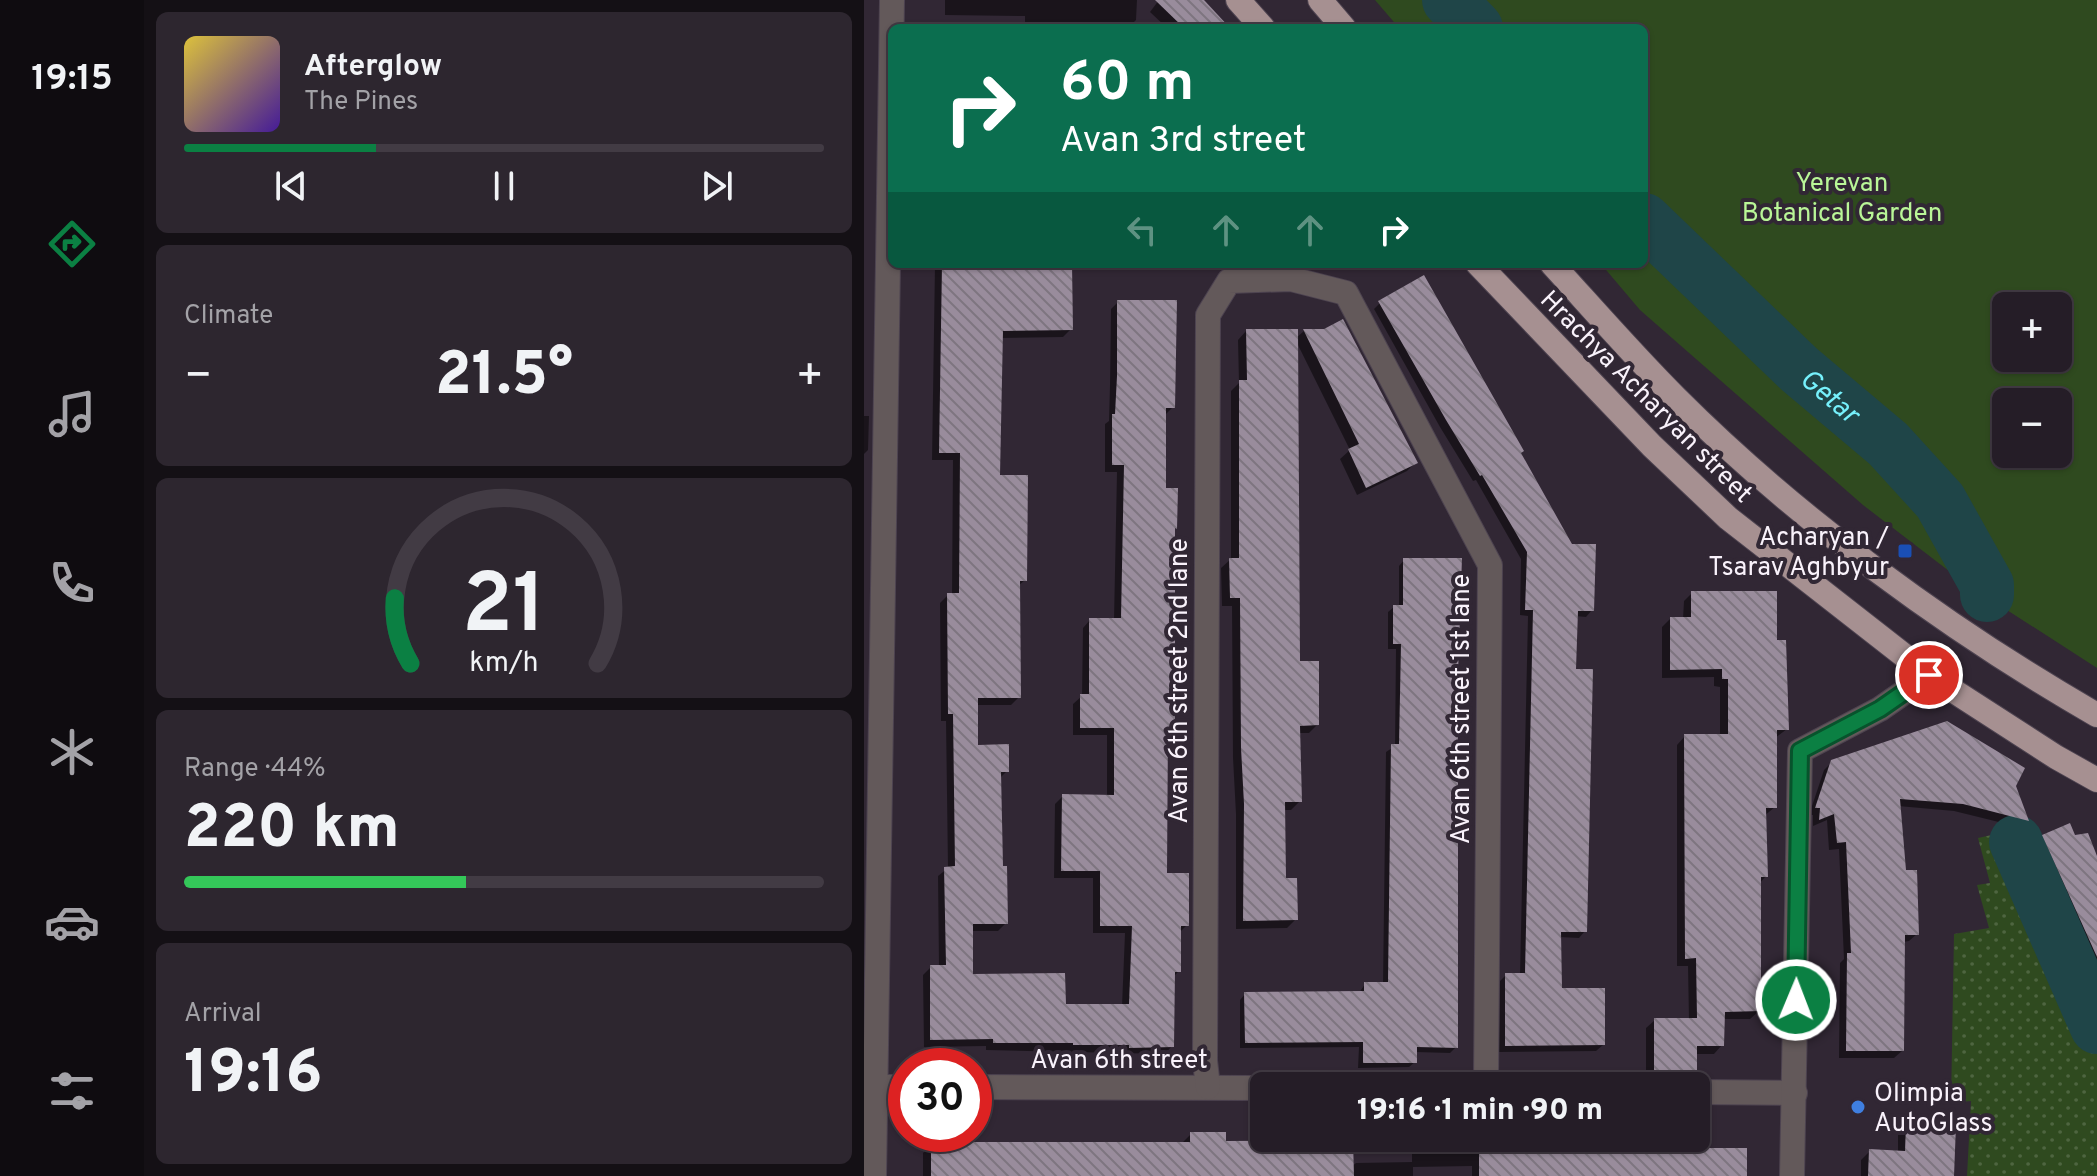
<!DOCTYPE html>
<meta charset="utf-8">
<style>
:root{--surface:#251d27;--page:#2d262f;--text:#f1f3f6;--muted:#a3a2a7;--line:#423b44;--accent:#0b8043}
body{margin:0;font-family:Overpass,sans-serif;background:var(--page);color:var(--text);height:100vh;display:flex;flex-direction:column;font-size:30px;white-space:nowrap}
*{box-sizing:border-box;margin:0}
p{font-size:26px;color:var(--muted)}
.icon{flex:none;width:44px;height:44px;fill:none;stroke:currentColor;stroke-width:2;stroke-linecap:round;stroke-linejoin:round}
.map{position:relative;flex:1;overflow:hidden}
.drawer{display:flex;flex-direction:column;gap:12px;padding:12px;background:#141015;width:720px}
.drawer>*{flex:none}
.hud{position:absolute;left:24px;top:24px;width:760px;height:244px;border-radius:12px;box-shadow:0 2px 6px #0004,0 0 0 2px var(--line);background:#0b6e4f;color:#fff;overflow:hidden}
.controls{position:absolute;left:1128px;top:292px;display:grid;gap:16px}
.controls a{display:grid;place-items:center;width:80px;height:80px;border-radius:12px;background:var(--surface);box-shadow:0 2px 6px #0004,0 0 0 2px var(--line);font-size:40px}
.speed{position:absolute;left:24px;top:1048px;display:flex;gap:16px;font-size:40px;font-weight:700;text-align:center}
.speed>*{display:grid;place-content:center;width:104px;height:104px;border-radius:50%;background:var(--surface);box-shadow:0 2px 6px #0004,0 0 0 2px var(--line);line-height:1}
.speed .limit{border:12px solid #d22;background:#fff;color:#111}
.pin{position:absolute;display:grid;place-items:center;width:68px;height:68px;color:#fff;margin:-34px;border:4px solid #fff;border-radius:50%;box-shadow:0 2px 8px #0007}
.me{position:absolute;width:88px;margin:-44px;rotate:1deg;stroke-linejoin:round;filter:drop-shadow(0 0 6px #0008)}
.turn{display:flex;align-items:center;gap:28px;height:168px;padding:0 40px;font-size:36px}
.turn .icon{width:104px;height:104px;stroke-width:2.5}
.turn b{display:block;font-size:56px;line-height:68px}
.lanes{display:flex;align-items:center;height:76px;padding:0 40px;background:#0003;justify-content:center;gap:40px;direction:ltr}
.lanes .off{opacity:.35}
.big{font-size:60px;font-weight:800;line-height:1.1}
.drawer .tile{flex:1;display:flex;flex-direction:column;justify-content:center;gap:12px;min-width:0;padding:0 28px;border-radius:12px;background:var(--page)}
.drawer .dial{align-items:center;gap:0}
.dial svg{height:208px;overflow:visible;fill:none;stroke:var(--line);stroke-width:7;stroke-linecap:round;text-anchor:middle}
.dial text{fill:var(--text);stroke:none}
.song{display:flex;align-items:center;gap:24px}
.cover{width:96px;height:96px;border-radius:12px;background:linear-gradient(135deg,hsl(50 70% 55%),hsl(260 70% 35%))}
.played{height:8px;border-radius:4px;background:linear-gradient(90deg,var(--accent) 30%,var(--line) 30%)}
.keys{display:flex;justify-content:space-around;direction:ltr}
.heat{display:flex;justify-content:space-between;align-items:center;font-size:44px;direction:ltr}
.charge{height:12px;border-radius:6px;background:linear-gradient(90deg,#34c759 44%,var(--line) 0)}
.trip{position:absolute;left:386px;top:1072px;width:460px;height:80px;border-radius:12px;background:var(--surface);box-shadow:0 2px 6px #0004,0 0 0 2px var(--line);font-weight:800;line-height:80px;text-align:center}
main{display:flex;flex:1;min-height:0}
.dock{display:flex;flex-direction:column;width:144px;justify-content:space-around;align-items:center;background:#0f0c10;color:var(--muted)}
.dock .icon{width:56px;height:56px}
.dock .selected{color:var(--accent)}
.dock b{font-size:36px;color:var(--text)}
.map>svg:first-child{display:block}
.grass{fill:url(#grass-dots)}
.garden{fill:#2f4a1f;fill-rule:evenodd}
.shadow{fill:#0007}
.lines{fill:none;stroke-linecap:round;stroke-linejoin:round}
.river{stroke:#1f4548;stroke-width:54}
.building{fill:url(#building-back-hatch)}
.minor-casing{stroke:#4d4350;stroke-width:26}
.trunk-casing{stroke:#4d4350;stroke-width:26}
.minor{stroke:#63595a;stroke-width:24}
.trunk{stroke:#a69091;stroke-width:24}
.route-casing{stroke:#07532c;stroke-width:20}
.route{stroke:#0b8043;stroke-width:14}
.transit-dot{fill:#1a4fb4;stroke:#312734;stroke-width:3}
.shop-dot{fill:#3f7fe0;stroke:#312734;stroke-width:3}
.labels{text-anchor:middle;stroke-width:8;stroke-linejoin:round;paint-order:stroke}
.park-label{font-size:26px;fill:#b9f697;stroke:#312734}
.street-label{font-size:26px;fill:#f9f2fb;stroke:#312734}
.poi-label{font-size:26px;fill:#f9f2fb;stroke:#312734;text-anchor:end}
.water-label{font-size:28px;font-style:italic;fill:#76f1fc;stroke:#312734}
</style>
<main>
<nav class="dock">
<b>19:15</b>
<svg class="icon selected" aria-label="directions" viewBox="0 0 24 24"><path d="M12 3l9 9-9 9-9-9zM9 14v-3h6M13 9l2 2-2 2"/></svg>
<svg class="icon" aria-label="music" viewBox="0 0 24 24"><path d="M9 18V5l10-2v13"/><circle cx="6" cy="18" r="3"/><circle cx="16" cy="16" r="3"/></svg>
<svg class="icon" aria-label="phone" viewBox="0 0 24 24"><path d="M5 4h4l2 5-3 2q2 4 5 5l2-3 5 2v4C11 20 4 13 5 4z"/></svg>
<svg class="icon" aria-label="climate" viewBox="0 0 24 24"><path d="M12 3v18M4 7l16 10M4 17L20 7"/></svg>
<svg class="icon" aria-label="car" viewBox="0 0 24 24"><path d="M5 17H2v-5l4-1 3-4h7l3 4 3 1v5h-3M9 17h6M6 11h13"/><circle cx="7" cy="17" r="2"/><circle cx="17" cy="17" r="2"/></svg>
<svg class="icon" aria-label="filters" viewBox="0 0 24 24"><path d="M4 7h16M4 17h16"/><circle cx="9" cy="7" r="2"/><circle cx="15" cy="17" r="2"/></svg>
</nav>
<section class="drawer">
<div class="tile">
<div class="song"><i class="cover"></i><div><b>Afterglow</b><p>The Pines</p></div></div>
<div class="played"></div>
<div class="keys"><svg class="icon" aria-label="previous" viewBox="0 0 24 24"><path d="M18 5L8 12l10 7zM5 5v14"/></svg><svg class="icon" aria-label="pause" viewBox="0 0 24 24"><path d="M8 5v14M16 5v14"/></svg><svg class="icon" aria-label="next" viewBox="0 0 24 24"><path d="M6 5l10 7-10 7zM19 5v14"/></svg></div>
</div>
<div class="tile"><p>Climate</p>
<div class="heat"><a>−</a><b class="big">21.5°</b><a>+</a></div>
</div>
<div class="tile dial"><svg viewBox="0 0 100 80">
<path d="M14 69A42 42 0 1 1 86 69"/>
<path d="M14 69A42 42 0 0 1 8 44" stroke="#0b8043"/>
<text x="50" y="56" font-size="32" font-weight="700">21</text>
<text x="50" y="72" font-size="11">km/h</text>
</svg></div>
<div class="tile"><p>Range · 44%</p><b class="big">220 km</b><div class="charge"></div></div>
<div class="tile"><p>Arrival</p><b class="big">19:16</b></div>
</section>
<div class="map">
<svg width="1233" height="1176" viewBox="0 0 1233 1176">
<defs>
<pattern id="grass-dots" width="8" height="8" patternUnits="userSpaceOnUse" patternTransform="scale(2)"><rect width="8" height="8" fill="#2f4a1f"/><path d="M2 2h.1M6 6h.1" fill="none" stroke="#4e6540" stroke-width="1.8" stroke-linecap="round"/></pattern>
<pattern id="building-back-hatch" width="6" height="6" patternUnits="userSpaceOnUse" patternTransform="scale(2)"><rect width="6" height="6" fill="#998c9c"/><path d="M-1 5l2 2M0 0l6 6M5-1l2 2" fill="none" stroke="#7e7580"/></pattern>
</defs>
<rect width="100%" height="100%" fill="#312734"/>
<polygon class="grass" points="1164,827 1233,986 1233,1176 1103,1176 1107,1101 1087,1103 1090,934 1125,928 1113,885 1126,883 1114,838"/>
<path class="garden" d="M511,0H1233V668L1098,581L999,505L776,310L737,264H780V28H535ZM1142,306H1194V358H1142ZM1142,402H1194V454H1142Z"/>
<g class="shadow">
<polygon points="81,0 273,0 272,20 264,28 161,27 161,16 81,15"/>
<polygon points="295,0 338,0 364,28 303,28 286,12"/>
<polygon points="71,264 137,264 207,329 199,337 137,338 134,477 161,580 154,586 155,697 147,705 112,705 112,747 143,771 135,779 137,868 142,923 134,931 107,931 107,976 200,1006 258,1006 261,933 229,933 229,878 190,878 191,804 199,796 243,797 243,735 209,735 209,704 218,696 219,628 226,620 250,620 253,472 241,472 241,424 245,421 246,385 247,309 254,302 309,407 301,415 300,490 309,530 309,726 302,733 301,875 323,925 315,933 315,971 308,978 308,1046 301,1054 122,1050 122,1046 60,1047 59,975 67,967 75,967 74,876 84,868 82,721 77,721 76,603 84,595 88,595 89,460 68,460"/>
<polygon points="516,303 654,453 728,610 722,617 711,616 710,671 721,931 715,938 695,937 696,990 739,1045 732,1051 635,1052 636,981 642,975 656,975 664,616 656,615 657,559 612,480 609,481 576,427 510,309"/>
<polygon points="382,331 432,338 440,331 461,331 551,463 543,471 493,495 476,459 486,450 432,341 434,663 453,725 445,733 434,733 436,801 427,810 420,810 421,880 432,919 423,928 372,929 372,814 369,758 368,606 358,606 357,568 367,559 367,391 375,383 374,340"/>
<polygon points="0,416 5,416 4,450 0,454"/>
<polygon points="540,560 592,672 592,1047 586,1053 551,1052 551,1062 545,1067 494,1068 495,1047 376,1048 376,1000 381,994 495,993 501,984 519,984 522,752 531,746 532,649 524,649 524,612 530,607 535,607 535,566"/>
<polygon points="828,593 911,642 923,729 911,738 911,807 900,816 902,876 895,884 895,1011 886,1019 859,1019 858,1045 850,1054 831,1054 831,1071 822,1080 782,1079 782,1028 791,1020 825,1020 824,966 813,966 813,745 821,736 856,736 856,687 850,686 850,677 798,678 798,627 806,619 819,619 820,601"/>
<polygon points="968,762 1149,786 1162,820 1155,827 1090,811 1034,806 1040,872 1053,934 1045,941 1039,942 1038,1051 1030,1058 975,1058 976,963 980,959 975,849 965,850 963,820 949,826 949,815 945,815 960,770"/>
<polygon points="1180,837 1209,838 1233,861 1233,975 1229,977 1170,846"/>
<polygon points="1043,1126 1088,1176 997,1176 997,1160 1006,1151 1034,1152 1034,1134"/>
<polygon points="327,1134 487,1167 492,1163 548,1162 548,1138 650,1138 650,1148 780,1150 881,1176 608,1176 608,1166 549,1167 549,1176 59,1176 59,1153 67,1144 317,1144"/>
</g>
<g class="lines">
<g class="river">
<polyline points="585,0 612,28"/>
<path id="s1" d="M780,220L935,369L1024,444L1076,501L1123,585V595"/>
<polyline points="1152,842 1233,1027"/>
</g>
</g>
<g class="building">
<polygon points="291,0 340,0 366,28 320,28"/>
<polygon points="78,264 208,264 209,330 139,331 136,475 164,475 163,581 156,581 157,698 114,698 114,745 145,744 145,772 137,772 139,866 143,866 144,924 109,924 109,974 201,973 202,1004 265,1004 268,926 236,926 236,871 197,871 198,794 250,795 250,728 216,728 216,694 225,694 225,618 257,618 260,465 248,465 248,414 251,414 253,376 253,300 313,300 311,408 302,408 302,488 314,488 313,529 311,528 311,727 304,727 303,873 325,873 325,926 317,926 317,972 311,972 310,1047 265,1048 265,1045 209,1045 209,1043 129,1043 129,1039 66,1040 66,965 82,965 80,867 91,866 89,714 84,714 83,593 95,593 96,453 75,453"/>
<polygon points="560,275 660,451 657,453 708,544 732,544 730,611 714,611 712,669 729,669 723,932 697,932 698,988 741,988 741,1045 641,1046 641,973 661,973 669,610 661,610 663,552 618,475 616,476 582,420 514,301"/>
<polygon points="479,319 554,463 502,488 484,449 495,444 439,329 460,329"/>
<polygon points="382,329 434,329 436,661 455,661 455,725 436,726 438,802 421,802 422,878 433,878 434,920 379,921 380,804 377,748 376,598 366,598 365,558 375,558 375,380 383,380"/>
<polygon points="539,558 598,558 594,673 594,1048 553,1047 553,1063 499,1063 499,1042 381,1043 380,992 500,991 500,982 524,982 527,744 535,744 537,644 529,644 529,605 539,605"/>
<polygon points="827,591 913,591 913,640 922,640 925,730 913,730 913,808 902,808 904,877 897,877 897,1011 861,1012 860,1046 833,1046 833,1072 790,1072 790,1018 833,1018 832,958 821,959 820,734 864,734 864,679 858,679 858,669 806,670 806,617 827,617"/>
<polygon points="1083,721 1161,768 1152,786 1165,821 1099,804 1036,799 1042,870 1053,870 1055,935 1041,935 1040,1051 982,1051 983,953 987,953 982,842 973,843 970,814 955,820 956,808 951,808 967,760"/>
<polygon points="1206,823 1211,835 1224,833 1233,856 1233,957 1178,835"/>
<polygon points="1042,1124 1092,1125 1090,1176 1004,1176 1005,1149 1041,1151"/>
<polygon points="326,1132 362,1132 362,1141 489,1140 490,1176 67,1176 67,1142 326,1142"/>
<polygon points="615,1138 652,1138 652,1146 782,1144 782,1148 883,1148 883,1176 615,1176"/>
</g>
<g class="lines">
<defs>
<g id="minor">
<polyline points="0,1087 42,1087"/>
<polyline points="110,1087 400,1088"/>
<polyline points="344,1087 341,1061 344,315 365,281 427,279 482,293 626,565 622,1086"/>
<polyline points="832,1092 931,1093"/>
<polyline points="10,1176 28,0"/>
<polyline points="928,1176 936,751 1016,709 1065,675"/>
</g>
<g id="trunk">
<polyline points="374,0 399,28"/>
<polyline points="456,0 480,28"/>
<polyline points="614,264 788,446 864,518 1065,675 1192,757 1233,780"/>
<path d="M688,264C729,309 769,355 812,398C933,519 1085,630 1233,715"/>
</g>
</defs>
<use href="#minor" class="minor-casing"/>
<use href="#trunk" class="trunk-casing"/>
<use href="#minor" class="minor"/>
<use href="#trunk" class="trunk"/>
</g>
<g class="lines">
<defs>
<polyline id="route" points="932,1000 936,751 1016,709 1065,675"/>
</defs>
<use href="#route" class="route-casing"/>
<use href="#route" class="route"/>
</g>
<rect class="transit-dot" x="1033" y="543" width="16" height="16" rx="4"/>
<circle class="shop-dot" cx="994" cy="1107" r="8"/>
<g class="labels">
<g class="park-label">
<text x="978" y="191">Yerevan<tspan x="978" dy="30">Botanical Garden</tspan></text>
</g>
<g class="street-label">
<text transform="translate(783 396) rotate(45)" y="9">Hrachya Acharyan street</text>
<text transform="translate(314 681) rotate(-90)" y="9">Avan 6th street 2nd lane</text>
<text transform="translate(596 709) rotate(-90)" y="9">Avan 6th street 1st lane</text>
<text x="255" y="1068">Avan 6th street</text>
</g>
<g class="poi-label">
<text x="1025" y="545">Acharyan /<tspan x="1025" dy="30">Tsarav Aghbyur</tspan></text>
<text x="1010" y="1101" text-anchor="start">Olimpia<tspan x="1010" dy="30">AutoGlass</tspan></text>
</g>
<g class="water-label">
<text dy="10" stroke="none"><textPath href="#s1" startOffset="256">Getar</textPath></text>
</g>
</g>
</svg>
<div class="controls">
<a>+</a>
<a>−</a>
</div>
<div class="speed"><div class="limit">30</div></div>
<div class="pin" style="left:1065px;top:675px;background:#d93025"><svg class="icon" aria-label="arrive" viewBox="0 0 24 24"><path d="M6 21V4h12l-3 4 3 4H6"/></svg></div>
<svg class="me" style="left:932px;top:1000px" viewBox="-20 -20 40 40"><circle r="17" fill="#0b8043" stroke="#fff" stroke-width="3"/><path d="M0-11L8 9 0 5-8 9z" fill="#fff"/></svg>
<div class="trip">19:16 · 1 min · 90 m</div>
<div class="hud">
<div class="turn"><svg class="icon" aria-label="right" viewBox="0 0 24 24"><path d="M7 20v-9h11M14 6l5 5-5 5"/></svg><div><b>60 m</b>Avan 3rd street</div></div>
<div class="lanes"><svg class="icon off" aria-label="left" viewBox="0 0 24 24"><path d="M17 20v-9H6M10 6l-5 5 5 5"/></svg><svg class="icon off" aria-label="ahead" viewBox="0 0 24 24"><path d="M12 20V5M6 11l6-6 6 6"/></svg><svg class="icon off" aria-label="ahead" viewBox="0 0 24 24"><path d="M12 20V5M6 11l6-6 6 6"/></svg><svg class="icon" aria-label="right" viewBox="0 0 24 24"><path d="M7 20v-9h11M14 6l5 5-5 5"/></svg></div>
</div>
</div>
</main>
